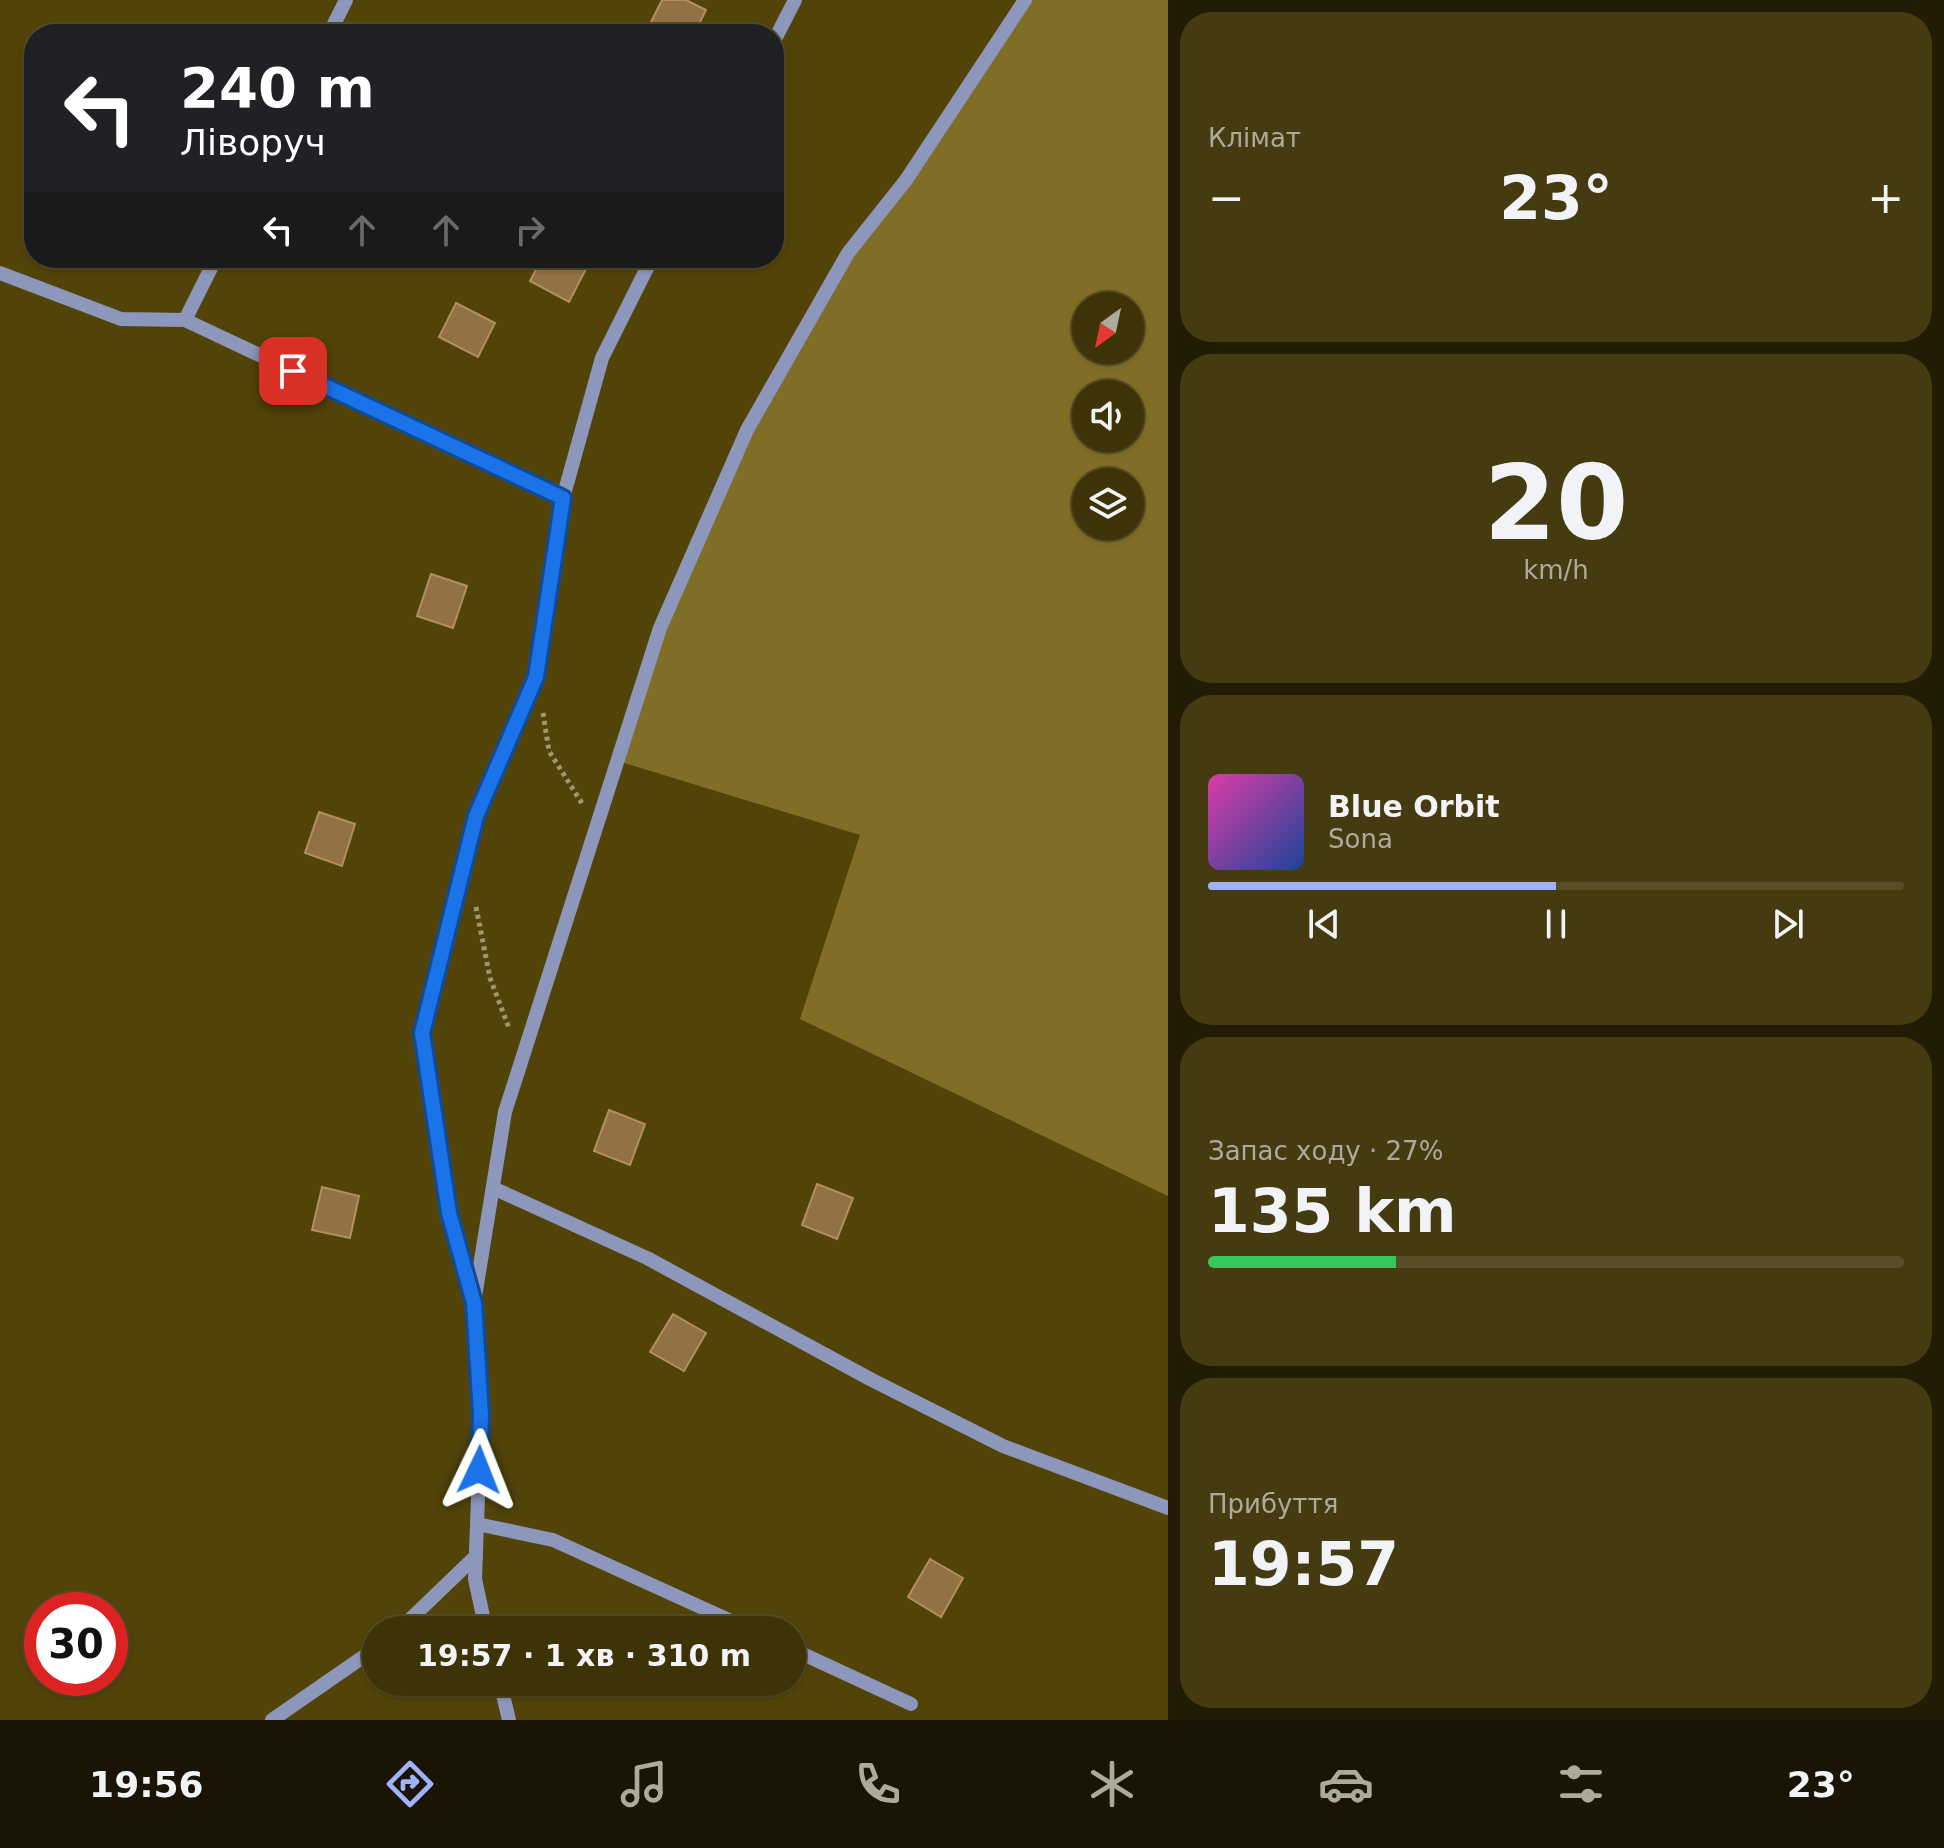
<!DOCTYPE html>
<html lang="uk">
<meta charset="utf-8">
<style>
:root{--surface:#3e3307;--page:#453b11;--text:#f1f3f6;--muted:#adaa9b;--line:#574e28;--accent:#a1b2fd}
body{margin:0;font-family:"DejaVu Sans",sans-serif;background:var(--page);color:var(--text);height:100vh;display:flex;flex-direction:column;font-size:30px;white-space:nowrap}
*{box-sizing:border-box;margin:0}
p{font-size:26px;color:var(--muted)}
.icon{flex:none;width:44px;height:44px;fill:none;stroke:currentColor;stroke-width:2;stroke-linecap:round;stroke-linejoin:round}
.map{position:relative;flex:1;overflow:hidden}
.drawer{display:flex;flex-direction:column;gap:12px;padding:12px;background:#221c04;width:776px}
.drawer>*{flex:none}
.hud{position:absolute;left:24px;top:24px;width:760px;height:244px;border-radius:32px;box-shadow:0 2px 6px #0004,0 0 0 2px var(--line);background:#202124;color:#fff;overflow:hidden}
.needle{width:52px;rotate:213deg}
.controls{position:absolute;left:1072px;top:292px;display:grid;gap:16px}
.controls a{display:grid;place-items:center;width:72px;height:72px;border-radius:50%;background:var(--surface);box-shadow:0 2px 6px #0004,0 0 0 2px var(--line);font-size:40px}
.speed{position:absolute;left:24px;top:1592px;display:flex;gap:16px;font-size:40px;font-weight:700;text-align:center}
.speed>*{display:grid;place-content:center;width:104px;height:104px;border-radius:50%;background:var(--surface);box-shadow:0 2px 6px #0004,0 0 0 2px var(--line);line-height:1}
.speed .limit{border:12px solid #d22;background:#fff;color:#111}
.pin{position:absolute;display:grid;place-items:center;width:68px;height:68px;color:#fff;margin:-34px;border-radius:16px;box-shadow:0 4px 12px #0006}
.me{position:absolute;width:88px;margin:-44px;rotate:2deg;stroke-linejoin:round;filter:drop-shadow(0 0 6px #0008)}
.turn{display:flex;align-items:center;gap:28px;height:168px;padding:0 24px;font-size:36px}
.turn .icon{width:104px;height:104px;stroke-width:2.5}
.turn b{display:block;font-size:56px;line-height:68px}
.lanes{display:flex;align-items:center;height:76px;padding:0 24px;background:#0003;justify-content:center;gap:40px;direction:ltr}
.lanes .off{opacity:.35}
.big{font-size:60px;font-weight:700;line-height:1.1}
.drawer .tile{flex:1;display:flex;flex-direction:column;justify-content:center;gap:12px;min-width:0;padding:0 28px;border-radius:32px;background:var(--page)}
.drawer .dial{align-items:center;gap:0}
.dial b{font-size:104px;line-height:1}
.song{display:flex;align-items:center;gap:24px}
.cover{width:96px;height:96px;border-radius:12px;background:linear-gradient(135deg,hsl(320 70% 55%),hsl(220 70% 35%))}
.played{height:8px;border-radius:4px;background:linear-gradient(90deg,var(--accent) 50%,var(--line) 50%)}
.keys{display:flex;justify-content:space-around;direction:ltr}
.heat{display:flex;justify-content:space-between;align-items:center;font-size:44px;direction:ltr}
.charge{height:12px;border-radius:6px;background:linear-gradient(90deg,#34c759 27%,var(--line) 0)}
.trip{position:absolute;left:362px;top:1616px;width:444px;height:80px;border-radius:40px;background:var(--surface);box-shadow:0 2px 6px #0004,0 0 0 2px var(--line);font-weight:700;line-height:80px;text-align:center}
.dock{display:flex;height:128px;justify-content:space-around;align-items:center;background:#191403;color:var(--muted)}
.dock .icon{width:56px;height:56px}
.dock .current{color:var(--accent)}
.dock b{font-size:36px;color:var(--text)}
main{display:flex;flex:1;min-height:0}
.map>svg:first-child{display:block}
.green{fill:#816e26;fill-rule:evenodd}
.building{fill:#927144;stroke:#b28f61;stroke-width:2}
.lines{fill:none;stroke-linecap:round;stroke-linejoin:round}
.path{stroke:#a1966c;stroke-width:5;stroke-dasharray:4 4;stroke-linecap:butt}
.minor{stroke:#8d97bb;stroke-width:14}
.route-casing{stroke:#114b97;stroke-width:20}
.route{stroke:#1a73e8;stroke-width:14}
</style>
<main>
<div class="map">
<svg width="1168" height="1720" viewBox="0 0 1168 1720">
<rect width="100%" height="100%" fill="#524409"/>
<path class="green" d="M1025,0H1168V1196L800,1019L860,835L618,761L660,628L747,430L848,253ZM1086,306H1130V350H1086ZM1086,394H1130V438H1086ZM1086,482H1130V526H1086Z"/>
<g class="building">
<polygon points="662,0 686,0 706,10 694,34 669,34 650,24"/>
<polygon points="542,258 568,258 587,267 569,302 530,281"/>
<polygon points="456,303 495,323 478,357 439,337"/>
<polygon points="431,574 467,586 453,628 417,616"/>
<polygon points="319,812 355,824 342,866 305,853"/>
<polygon points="609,1110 645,1124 630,1165 594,1151"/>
<polygon points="817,1184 853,1198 837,1239 802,1225"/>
<polygon points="322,1187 359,1196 350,1238 312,1230"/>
<polygon points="673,1314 706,1333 684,1371 650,1352"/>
<polygon points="930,1559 963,1578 941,1617 908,1597"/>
</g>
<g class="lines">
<g class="path">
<polyline points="543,713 549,751 583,805"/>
<polyline points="476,907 490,978 509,1028"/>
</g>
<g class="minor">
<polyline points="329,34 346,0"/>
<polyline points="774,41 795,0"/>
<polyline points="0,273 121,319 185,320 563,498"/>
<polyline points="185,320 216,258"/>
<polyline points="493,1188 647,1258 872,1380 1003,1446 1168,1508"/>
<polyline points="474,1303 505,1112 660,628 747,430 848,253 906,180 1025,0"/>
<polyline points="477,1524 553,1540 751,1630"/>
<polyline points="399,1630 476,1556"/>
<polyline points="486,1630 475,1579 481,1415 474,1303 449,1213 422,1033 476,816 536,677 563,498 602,358 652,258"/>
<polyline points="792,1649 911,1704"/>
<polyline points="500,1682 509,1720"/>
<polyline points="272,1720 376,1648"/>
</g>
</g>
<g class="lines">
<defs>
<polyline id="route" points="293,371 563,498 536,677 476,816 422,1033 449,1213 474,1303 481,1415 479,1470"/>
</defs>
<use href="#route" class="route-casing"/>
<use href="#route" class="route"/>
</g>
</svg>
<div class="controls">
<a><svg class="needle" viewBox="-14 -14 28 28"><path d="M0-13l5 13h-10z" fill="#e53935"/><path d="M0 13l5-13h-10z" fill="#adaa9b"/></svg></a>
<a><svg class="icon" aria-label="sound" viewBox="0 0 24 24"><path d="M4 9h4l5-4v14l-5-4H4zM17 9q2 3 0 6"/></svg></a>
<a><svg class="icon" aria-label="layers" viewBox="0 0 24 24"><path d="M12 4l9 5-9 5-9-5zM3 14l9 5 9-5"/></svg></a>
</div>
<div class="speed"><div class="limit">30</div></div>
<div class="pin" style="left:293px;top:371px;background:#d93025"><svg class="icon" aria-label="arrive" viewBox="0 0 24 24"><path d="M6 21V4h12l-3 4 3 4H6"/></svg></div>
<svg class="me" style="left:479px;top:1470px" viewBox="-20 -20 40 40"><path d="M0-17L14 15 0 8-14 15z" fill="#1a73e8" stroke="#fff" stroke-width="4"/></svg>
<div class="trip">19:57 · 1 хв · 310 m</div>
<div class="hud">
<div class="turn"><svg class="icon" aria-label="left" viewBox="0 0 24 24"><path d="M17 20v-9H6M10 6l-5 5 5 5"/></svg><div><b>240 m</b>Ліворуч</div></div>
<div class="lanes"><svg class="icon" aria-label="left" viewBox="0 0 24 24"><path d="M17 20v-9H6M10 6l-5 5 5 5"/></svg><svg class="icon off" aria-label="ahead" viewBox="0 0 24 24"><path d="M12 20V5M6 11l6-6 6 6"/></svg><svg class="icon off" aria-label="ahead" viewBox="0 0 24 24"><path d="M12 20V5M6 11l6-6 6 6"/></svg><svg class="icon off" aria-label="right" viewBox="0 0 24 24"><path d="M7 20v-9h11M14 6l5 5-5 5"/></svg></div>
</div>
</div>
<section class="drawer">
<div class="tile"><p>Клімат</p>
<div class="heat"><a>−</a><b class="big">23°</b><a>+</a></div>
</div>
<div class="tile dial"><b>20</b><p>km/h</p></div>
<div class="tile">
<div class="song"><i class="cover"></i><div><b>Blue Orbit</b><p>Sona</p></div></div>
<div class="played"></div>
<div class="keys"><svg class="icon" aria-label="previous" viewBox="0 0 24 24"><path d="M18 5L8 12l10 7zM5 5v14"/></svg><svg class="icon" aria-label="pause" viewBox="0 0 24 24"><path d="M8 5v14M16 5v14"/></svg><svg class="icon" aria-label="next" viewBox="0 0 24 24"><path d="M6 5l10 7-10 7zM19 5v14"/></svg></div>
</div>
<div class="tile"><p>Запас ходу · 27%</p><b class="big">135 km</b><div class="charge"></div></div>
<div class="tile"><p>Прибуття</p><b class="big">19:57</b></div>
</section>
</main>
<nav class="dock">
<b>19:56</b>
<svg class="icon current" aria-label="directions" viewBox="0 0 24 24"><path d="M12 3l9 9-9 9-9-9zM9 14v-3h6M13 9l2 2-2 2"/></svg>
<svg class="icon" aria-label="music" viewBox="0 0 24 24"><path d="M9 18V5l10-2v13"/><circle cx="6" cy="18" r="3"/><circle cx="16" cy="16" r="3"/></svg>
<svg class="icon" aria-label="phone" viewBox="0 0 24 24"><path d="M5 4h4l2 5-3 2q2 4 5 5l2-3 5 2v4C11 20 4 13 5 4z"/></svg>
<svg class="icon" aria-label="climate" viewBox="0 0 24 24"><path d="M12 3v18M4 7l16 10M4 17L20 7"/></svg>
<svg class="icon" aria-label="car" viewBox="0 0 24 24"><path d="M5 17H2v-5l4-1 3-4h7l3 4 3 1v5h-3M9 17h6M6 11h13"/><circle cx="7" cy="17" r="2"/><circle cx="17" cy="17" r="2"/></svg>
<svg class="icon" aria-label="filters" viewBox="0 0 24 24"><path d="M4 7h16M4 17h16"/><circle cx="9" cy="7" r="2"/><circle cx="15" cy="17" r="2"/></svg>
<b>23°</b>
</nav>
